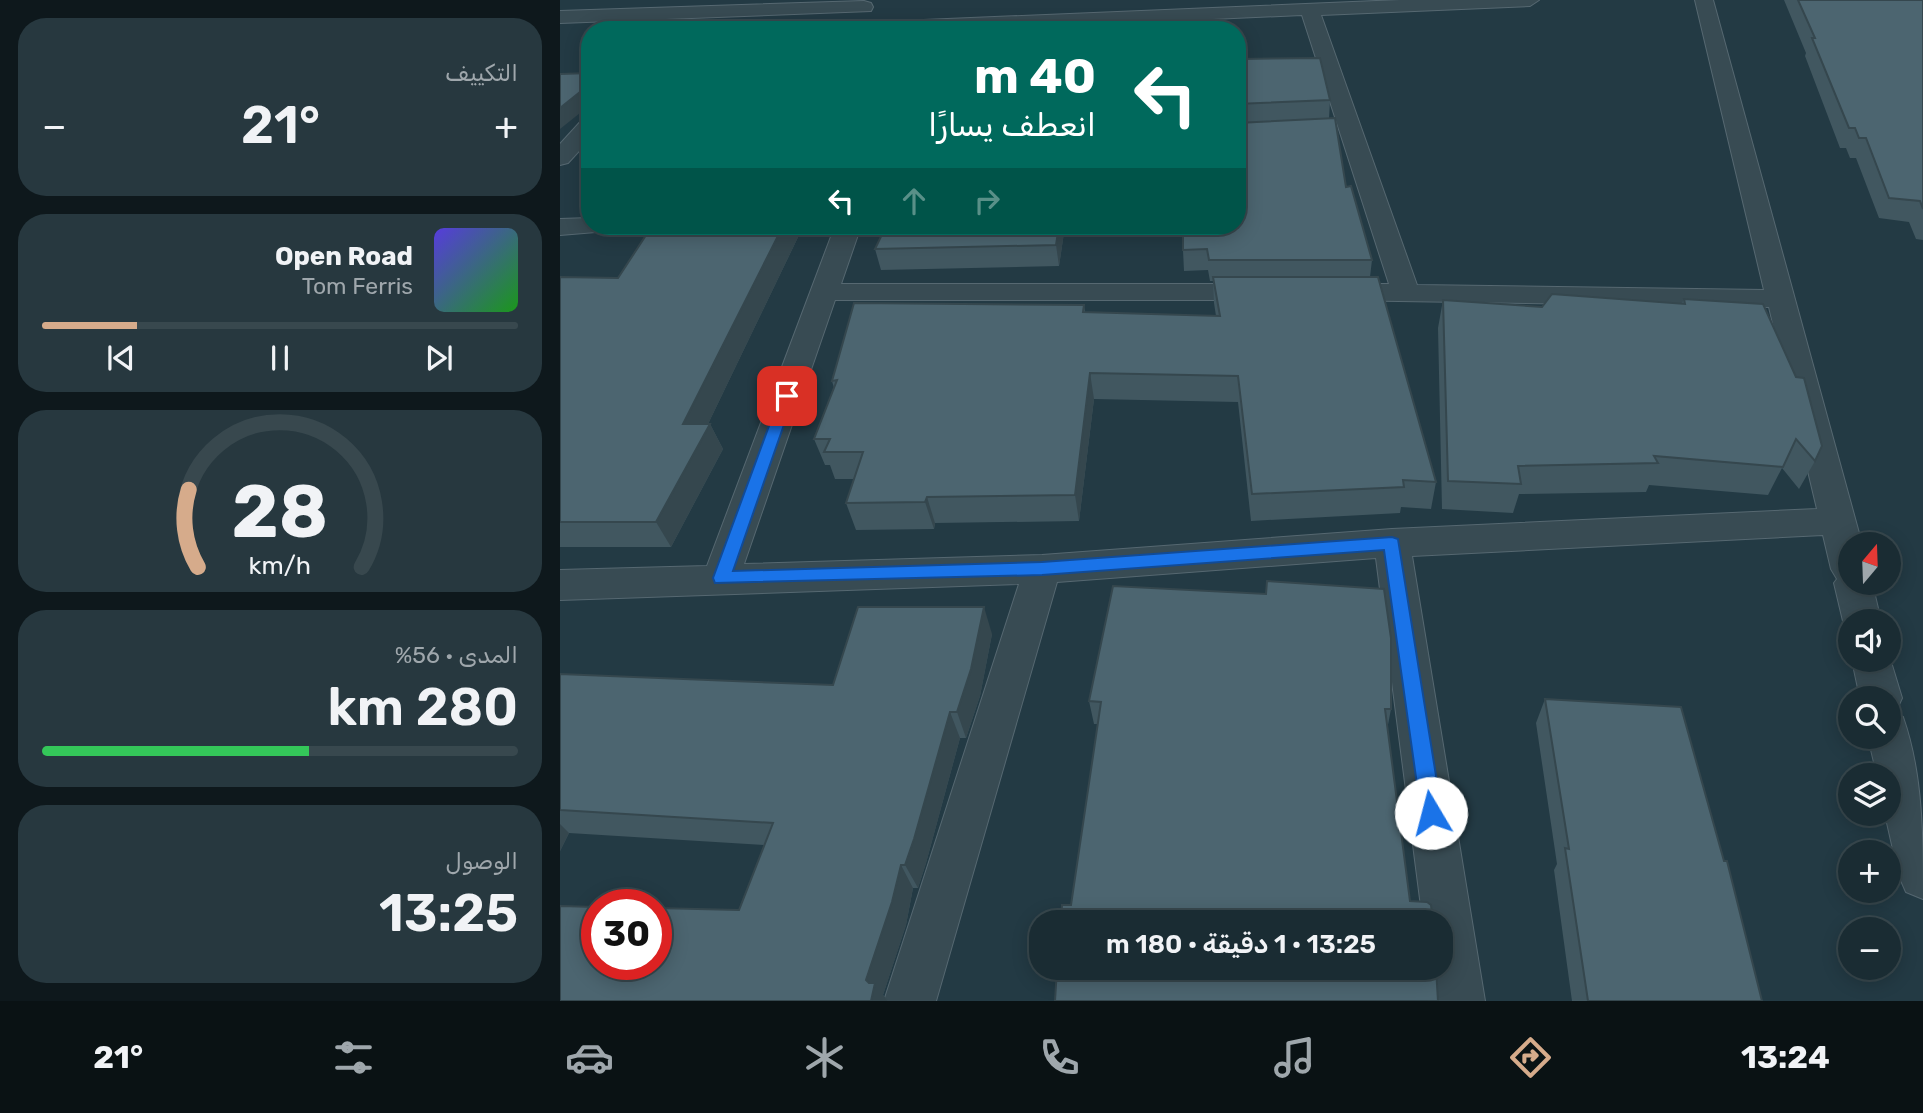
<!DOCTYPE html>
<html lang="ar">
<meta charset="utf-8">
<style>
:root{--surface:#1a2c33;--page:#27383f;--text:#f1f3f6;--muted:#9fa7ac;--line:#38484e;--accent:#d6ab8b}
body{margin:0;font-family:Rubik,Cairo,sans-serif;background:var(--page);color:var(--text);direction:rtl;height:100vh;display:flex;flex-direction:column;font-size:26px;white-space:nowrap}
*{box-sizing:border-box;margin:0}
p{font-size:23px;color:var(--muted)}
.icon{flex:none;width:38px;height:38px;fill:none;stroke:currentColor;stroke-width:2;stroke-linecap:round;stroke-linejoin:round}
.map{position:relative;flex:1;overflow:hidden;direction:ltr}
.panel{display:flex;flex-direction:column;gap:18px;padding:18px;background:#0e181c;width:560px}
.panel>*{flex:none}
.top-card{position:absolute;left:21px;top:21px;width:665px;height:214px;border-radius:28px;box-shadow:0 4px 18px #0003,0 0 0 2px var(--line);direction:rtl;background:#00695c;color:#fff;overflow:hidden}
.needle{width:46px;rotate:19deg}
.tools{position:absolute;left:1278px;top:532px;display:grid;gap:14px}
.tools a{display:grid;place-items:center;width:63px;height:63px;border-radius:50%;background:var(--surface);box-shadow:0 4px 18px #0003,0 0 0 2px var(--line);font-size:35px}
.speed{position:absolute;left:21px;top:889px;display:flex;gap:14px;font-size:35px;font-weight:700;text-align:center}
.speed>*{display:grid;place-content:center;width:91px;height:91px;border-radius:50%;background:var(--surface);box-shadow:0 4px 18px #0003,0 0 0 2px var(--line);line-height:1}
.speed .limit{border:10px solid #d22;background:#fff;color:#111}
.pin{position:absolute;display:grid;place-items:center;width:60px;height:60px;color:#fff;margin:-30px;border-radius:14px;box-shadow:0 4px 10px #0006}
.me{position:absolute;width:77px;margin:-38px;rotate:352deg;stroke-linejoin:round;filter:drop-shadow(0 0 5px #0008)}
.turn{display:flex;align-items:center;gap:24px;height:147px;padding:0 35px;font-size:32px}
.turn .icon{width:91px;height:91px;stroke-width:2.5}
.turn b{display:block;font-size:49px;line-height:60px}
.lanes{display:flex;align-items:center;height:66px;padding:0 35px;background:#0003;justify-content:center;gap:35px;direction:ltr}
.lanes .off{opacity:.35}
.big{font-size:52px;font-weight:600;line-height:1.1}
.panel .tile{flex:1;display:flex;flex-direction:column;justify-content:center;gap:10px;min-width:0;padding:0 24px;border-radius:28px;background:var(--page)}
.panel .dial{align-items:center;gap:0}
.dial svg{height:182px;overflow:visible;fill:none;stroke:var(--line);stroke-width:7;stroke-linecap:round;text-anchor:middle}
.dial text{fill:var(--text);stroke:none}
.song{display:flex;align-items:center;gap:21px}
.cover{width:84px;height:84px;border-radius:10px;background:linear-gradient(135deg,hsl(250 70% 55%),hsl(120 70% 35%))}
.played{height:7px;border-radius:4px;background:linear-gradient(90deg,var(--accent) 20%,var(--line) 20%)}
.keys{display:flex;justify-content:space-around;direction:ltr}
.heat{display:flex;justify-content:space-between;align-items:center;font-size:38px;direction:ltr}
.charge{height:10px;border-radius:5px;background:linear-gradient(90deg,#34c759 56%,var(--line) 0)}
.trip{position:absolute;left:469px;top:910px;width:424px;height:70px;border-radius:28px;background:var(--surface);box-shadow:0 4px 18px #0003,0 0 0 2px var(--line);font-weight:600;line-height:70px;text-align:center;direction:rtl}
.menu{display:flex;height:112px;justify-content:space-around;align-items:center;background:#0a1214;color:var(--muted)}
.menu .icon{width:49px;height:49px}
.menu .on{color:var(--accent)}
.menu b{font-size:32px;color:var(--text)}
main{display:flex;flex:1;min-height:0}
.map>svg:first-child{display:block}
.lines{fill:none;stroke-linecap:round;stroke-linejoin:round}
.minor-casing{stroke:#566871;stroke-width:2}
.minor{fill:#384b53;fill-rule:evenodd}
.wall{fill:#415760}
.shaded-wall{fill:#35474e}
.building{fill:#4c6570;stroke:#35474e;stroke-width:2}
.route{fill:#1a73e8;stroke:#114b97;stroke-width:2}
</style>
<main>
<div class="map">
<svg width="1363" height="1001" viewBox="0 0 1363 1001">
<rect width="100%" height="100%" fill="#233a44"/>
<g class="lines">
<defs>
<g id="minor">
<polygon points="840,0 979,0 970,6 761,15 857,285 1204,290 1135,0 1153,0 1302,544 1290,544 1290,583 1312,583 1321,621 1290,621 1288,632 1283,621 1274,583 1277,579 1271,569 1263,535 852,556 925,1001 873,1001 869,968 880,968 880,922 863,922 816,558 497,582 376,1001 324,1001 459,584 0,600 0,570 147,566 275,226 301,226 281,284 702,284 712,286 716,292 712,298 702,300 275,300 184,564 482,555 832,529 1257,509 1209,307 775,300 765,298 761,292 765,286 775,284 829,284 742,15 410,30 259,30 269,24"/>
<polygon points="304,1 311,3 313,7 311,11 0,23 0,11"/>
<polygon points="30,118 30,139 8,163 0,165 0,144 22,120"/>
<polygon points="30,218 30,226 52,226 48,231 0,235 0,219"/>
<path d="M1328,652L1342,698L1336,711L1331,712L1343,717C1363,774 1363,838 1363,899L1346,892L1339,876L1325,814H1328V775H1317L1308,737H1328V698H1300L1292,660H1328Z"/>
</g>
</defs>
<use href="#minor" class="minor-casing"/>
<use href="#minor" class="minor"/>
</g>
<g class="wall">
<polygon points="1224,0 1363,0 1363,240 1356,239 1349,222 1319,218 1296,158 1290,158 1286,148 1280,148 1245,56 1246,53"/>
<polygon points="677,63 770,100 769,119 786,187 812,260 810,277 876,482 871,509 841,507 840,513 691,521 678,402 534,399 519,521 375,523 374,529 296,530 286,503 294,479 275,479 270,465 265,465 254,439 274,388 272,381 524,305 525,312 656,316 654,303 653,281 650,281 648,270 624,271 623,250 677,226"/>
<polygon points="326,226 505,226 499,266 321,270 315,249"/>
<polygon points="241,231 148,424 150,424 163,449 111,547 0,547 0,277 58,278"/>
<polygon points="1124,299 1255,461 1239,489 1222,468 1208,495 1089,485 1086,492 959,494 953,513 882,509 878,328 883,300 982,307 1122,303"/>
<polygon points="432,634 420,696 406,738 400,738 366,863 358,888 353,888 346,925 323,995 328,1001 0,1001 179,910 204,845 9,833 0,851 0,674 273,685"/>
<polygon points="985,699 1202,1001 1012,1001 994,870 997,864 976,723"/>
<polygon points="529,701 831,709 827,730 511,905 538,724 534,724"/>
</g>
<g class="shaded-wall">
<polygon points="30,84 30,105 0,129 0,108"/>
<polygon points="223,226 240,226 241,231 136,449 123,424"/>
<polygon points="499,226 505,226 499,266 496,245"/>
<polygon points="530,373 534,399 519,521 515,495"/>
<polygon points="150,424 163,449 111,547 96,522"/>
<polygon points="367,497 375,523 374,529 365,502"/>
<polygon points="424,607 432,634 420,696 406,738 397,712"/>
<polygon points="390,712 400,738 366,863 358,888 345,865"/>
<polygon points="0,824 9,833 0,851"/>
<polygon points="341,865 353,888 346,925 323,995 328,1001 311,1001 306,980"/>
</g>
<g class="building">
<polygon points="1238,0 1363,0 1363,209 1360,201 1329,198 1306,138 1299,138 1295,128 1289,128 1252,38 1255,38"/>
<polygon points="760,58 770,100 677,104 677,63 679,63 679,59"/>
<polygon points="30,73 30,84 0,108 0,74"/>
<polygon points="775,118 786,187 791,186 812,260 649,260 647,249 623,250 623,226 677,226 677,123"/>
<polygon points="92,226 223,226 123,424 150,424 96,522 0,522 0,277 58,278"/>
<polygon points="326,226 499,226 496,245 315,249"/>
<polygon points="653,277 818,277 876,482 843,480 844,487 692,494 678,376 530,373 515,495 367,497 365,502 286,503 303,452 264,452 270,439 254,439 277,380 272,381 294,303 524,305 523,312 660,316"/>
<polygon points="992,294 1125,304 1124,299 1203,304 1236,377 1244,378 1262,446 1255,461 1236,439 1223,467 1094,456 1098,463 958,466 961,484 888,481 883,300 982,307"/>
<polygon points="707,581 824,589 831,638 831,709 825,709 850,901 867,902 871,905 873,922 501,922 502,905 511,905 541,702 529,701 553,586 706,594"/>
<polygon points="298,607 424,607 411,669 397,712 390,712 354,839 345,865 341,865 332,902 306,980 309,983 315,983 311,1001 0,1001 0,906 37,907 37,964 96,964 96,908 179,910 213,823 0,810 0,674 273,685"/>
<polygon points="985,699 1121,707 1164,861 1167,861 1202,1001 1028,1001 1005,848 1009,849"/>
<polygon points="497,968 876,968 878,1001 495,1001"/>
</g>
<polygon class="route" points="227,392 234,396 173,571 482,562 832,537 838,539 882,813 879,819 871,822 864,819 861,813 824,550 482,575 155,583 153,578 220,396"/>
</svg>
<div class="tools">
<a><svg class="needle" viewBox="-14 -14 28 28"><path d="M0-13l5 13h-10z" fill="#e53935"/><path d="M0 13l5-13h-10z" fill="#9fa7ac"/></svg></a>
<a><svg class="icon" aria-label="sound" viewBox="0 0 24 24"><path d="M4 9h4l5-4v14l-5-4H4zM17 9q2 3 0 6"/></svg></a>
<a><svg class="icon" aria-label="search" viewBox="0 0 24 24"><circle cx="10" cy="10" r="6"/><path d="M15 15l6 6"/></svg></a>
<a><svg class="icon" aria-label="layers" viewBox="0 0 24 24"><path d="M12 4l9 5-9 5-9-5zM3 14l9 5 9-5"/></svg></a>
<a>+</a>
<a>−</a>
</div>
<div class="speed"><div class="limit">30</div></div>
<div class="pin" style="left:227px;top:396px;background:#d93025"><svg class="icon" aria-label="arrive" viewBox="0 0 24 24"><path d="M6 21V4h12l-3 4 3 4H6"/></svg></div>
<svg class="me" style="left:871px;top:813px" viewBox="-20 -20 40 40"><circle r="19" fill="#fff"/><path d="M0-13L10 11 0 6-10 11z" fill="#1a73e8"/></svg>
<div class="trip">13:25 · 1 دقيقة · 180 m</div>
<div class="top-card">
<div class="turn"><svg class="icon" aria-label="left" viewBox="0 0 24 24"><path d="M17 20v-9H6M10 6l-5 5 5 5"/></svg><div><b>40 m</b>انعطف يسارًا</div></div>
<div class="lanes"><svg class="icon" aria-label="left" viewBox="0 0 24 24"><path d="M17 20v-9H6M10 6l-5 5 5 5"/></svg><svg class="icon off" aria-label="ahead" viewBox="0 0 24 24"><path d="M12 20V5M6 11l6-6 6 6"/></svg><svg class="icon off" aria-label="right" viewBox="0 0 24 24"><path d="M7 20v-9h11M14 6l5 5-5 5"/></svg></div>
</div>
</div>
<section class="panel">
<div class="tile"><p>التكييف</p>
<div class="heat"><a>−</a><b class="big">21°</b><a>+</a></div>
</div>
<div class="tile">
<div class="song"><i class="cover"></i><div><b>Open Road</b><p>Tom Ferris</p></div></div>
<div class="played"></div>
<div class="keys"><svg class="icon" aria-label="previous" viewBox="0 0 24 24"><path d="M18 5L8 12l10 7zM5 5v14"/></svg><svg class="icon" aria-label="pause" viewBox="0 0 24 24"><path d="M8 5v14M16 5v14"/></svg><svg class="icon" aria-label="next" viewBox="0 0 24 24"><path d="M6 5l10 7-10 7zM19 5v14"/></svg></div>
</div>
<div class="tile dial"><svg viewBox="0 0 100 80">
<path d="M14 69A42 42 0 1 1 86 69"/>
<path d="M14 69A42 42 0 0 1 10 35" stroke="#d6ab8b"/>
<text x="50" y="56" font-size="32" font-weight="700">28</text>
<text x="50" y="72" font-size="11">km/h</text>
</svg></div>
<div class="tile"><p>المدى · 56%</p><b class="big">280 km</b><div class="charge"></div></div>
<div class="tile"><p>الوصول</p><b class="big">13:25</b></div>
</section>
</main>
<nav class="menu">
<b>13:24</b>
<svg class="icon on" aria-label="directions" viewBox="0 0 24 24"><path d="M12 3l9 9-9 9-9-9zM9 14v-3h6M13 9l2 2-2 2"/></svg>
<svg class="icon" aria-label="music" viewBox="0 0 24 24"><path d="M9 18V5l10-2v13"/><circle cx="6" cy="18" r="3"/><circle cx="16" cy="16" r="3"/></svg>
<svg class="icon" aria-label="phone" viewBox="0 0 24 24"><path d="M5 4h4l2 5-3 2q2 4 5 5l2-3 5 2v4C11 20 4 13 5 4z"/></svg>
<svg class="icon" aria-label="climate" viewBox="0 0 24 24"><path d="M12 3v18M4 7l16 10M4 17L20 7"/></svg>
<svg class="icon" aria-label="car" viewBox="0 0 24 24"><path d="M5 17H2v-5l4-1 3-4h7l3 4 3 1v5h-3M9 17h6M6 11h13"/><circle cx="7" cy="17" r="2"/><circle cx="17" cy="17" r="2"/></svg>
<svg class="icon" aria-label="filters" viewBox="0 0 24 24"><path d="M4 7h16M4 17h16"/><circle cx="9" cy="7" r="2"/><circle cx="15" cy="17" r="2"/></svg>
<b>21°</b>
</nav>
